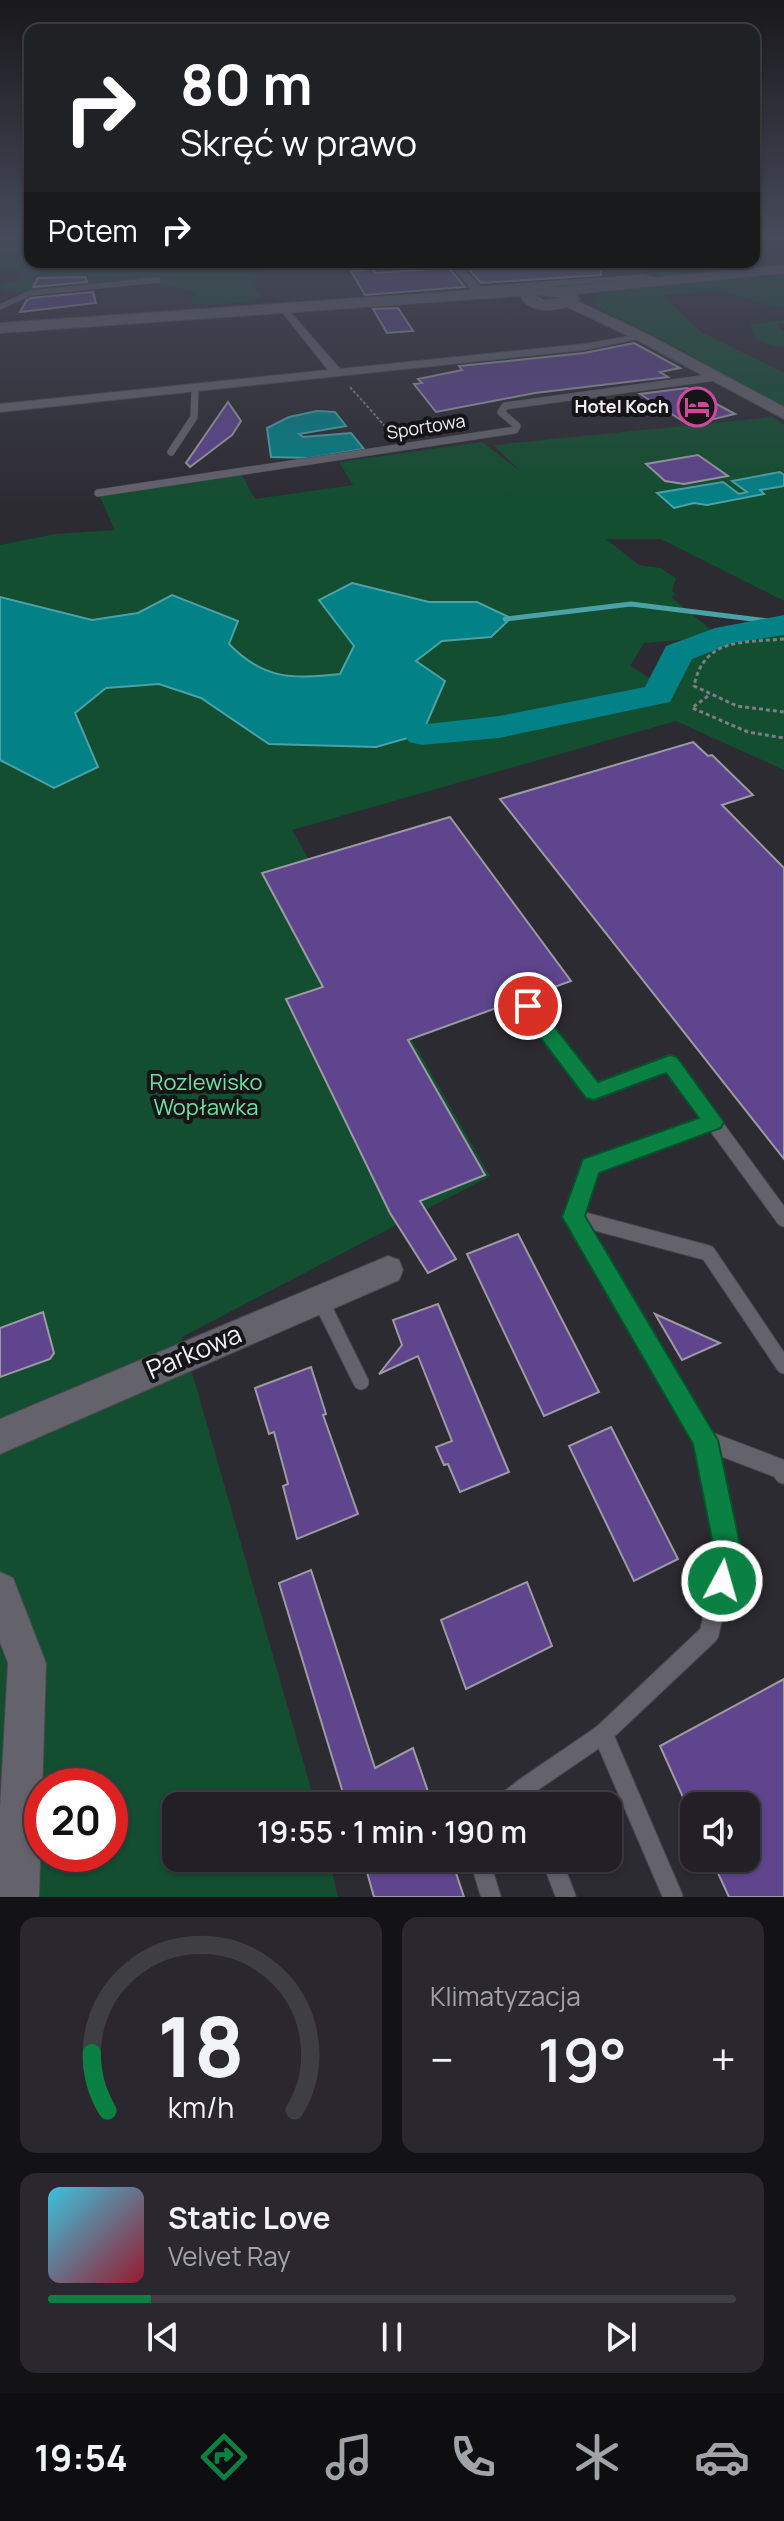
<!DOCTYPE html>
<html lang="pl">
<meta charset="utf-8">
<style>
:root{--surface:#222026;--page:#2a282e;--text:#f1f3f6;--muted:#a2a3a7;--line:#3f3e43;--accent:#0b8043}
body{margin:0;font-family:Manrope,sans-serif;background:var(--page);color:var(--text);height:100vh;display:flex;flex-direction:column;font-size:30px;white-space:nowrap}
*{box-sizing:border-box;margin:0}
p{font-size:26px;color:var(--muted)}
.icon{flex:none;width:44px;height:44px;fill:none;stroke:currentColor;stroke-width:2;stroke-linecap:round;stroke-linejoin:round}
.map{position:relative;height:1897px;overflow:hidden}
.side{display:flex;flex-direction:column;gap:20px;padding:20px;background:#131215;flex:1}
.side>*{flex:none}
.guide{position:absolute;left:24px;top:24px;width:736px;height:244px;border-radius:16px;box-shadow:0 2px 6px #0004,0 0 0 2px var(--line);background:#202124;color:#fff;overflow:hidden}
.buttons{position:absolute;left:680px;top:1792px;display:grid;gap:16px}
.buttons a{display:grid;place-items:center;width:80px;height:80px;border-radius:16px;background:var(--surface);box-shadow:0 2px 6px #0004,0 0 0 2px var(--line);font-size:40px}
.speed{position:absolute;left:24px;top:1768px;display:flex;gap:16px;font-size:40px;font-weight:700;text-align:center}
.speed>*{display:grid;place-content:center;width:104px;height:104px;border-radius:50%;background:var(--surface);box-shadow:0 2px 6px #0004,0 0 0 2px var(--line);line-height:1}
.speed .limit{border:12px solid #d22;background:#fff;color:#111}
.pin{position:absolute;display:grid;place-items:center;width:68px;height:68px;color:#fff;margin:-34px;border:4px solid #fff;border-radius:50%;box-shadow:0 2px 8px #0007}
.me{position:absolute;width:88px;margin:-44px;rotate:6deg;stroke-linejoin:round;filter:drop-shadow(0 0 6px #0008)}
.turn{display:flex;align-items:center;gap:28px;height:168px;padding:0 24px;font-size:36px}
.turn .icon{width:104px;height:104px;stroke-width:2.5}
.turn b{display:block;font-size:56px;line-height:68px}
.then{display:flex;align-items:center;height:76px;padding:0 24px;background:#0003;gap:16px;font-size:30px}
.big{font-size:60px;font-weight:600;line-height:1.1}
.side .tile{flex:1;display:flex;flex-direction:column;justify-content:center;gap:12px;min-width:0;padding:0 28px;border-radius:16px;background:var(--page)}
.side .dial{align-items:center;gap:0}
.dial svg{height:208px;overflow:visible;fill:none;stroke:var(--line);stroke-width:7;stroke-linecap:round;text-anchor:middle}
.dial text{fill:var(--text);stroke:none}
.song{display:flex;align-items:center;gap:24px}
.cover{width:96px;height:96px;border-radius:12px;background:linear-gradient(135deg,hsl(190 70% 55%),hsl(350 70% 35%))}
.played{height:8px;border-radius:4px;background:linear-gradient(90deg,var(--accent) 15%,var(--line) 15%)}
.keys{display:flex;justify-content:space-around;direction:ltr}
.heat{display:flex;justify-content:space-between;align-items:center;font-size:44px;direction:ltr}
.side .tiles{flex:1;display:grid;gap:20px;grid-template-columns:1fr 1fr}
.tile:last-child{grid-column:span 2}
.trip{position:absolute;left:162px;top:1792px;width:460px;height:80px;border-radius:16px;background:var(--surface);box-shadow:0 2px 6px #0004,0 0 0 2px var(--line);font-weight:600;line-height:80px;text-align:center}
.tabs{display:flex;height:128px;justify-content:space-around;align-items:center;background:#0e0d0f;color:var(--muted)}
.tabs .icon{width:56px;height:56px}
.tabs .active{color:var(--accent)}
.tabs b{font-size:36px;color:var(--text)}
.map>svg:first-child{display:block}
.green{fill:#124e2f;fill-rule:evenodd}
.water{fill:#028186;stroke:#4aa2a7;stroke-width:2}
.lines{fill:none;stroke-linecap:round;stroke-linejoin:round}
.stream{stroke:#4aa2a7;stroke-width:5}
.river{fill:#028186;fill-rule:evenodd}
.building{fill:#5e458d;stroke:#9c9aa3;stroke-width:2}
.service-far4-casing{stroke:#4a484f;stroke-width:6}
.service-far3-casing{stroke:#4a484f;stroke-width:8}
.service-far2-casing{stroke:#4a484f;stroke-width:14}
.service-far1-casing{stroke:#4a484f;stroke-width:17}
.service-casing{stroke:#4a484f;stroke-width:21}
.minor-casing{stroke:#4a484f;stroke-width:2}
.tertiary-casing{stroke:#4a484f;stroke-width:2}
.secondary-casing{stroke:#4a484f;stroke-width:2}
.path-far1{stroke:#7f7d84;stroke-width:2;stroke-dasharray:3 2;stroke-linecap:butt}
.path{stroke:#7f7d84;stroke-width:3;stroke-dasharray:4 3;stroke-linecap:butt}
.service-far4{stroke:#64626b;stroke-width:5}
.service-far3{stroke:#64626b;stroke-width:7}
.service-far2{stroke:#64626b;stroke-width:12}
.service-far1{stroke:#64626b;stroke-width:15}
.service{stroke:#64626b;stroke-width:19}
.minor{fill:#64626b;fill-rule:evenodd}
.tertiary{fill:#64626b;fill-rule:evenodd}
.secondary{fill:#64626b;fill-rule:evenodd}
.route{fill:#0b8043;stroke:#07532c;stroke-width:2}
.labels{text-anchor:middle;stroke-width:8;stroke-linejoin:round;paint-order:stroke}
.far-poi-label{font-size:18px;font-weight:bold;fill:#f1eff5;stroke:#151417;text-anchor:end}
.far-street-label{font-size:18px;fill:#f1eff5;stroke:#151417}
.park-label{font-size:22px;fill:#6de5a1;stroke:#151417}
.near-street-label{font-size:26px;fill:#f1eff5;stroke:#151417}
</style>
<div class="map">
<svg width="784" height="1897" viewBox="0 0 784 1897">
<rect width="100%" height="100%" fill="#2d2b32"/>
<g class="green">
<path d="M30,239V262H325C302,270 270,261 252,280L254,288L262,296C252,305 207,305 193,304L190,301L196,293C164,279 105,283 70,287C47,289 21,298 1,288L3,284L22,279L23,273L0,267V240Z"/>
<polygon points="641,262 753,262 754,265 733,272 661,277"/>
<polygon points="784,275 784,306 778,308 721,291 662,295 701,332 784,373 784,409 685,352 596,307 596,295 614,290"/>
<polygon points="784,320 784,323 775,324 784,331 784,346 775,347 757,339 750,325"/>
<path d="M773,417L784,425V601L661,539H606L639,565L660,568L676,578L672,591L676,595L671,597L720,637L784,625V770L676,721L292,830L490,1176L182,1337L316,1806H176V1858H329L338,1897H0V545L55,534L115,530L98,493L242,475L255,499L353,485L339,462L482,442L521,472L494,445ZM719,637L678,653L662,685L630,666L644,643ZM42,1786H110V1854H42Z"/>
</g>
<g class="water">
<polygon points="317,411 335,412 346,426 299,434 303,437 351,433 364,449 310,458 271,457 267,428 289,417"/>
<polygon points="780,472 784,475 784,486 760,490 764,494 707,505 694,503 674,508 657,493 723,482 739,494 747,492 732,481"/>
<path d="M352,583L429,602H477L511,618L491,637L442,641L416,661L445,681L422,734L376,747L269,744L201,698L159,684L106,688L75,713L98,767L54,788L0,760V597L92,620L138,613L172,595L238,621L229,644C264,680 292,679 340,674L354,646L319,600Z"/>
</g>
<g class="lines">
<polyline class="stream" points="505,619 631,604 784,623"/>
<polygon class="river" points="784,615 784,635 733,643 692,659 670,702 499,738 422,745 409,742 404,734 409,726 499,716 645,687 666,646 715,628"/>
</g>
<g class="building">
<polygon points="534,262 601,262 601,275 481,283 466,266"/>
<polygon points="449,268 465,287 365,295 351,271 373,269 375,273"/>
<polygon points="85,277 87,282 33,287 38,278"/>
<polygon points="93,292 96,303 20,312 26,301 31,298"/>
<polygon points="398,308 413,331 387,333 373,309"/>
<polygon points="634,343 680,368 660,372 668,377 535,393 436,412 414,384 422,383 418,379 462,370 459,366 584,353"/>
<polygon points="687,388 735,414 689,425 640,394"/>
<polygon points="228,402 241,421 232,435 190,467 186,463"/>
<polygon points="698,455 728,476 684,484 665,481 646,464"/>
<polygon points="693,742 708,756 712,755 753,795 722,805 784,868 784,1159 500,799"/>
<polygon points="450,817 571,981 408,1040 485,1175 420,1201 456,1259 428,1273 390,1213 286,999 323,987 262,873"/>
<polygon points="518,1234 599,1392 544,1416 467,1254"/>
<polygon points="438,1304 509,1472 460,1492 448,1464 444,1465 436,1447 452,1441 418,1356 379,1374 402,1345 393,1320"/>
<polygon points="43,1312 54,1353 50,1359 0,1377 0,1328"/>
<polygon points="655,1314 720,1343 682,1360"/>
<polygon points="311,1367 326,1414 323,1415 358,1514 297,1539 283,1486 288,1484 274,1432 269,1434 255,1388"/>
<polygon points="611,1427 678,1559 634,1581 569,1446"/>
<polygon points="311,1570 375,1768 413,1748 433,1806 347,1806 279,1583"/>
<polygon points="527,1582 552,1646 466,1689 441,1620"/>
<polygon points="784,1679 784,1897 729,1897 711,1858 746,1858 746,1806 687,1806 660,1746"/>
<polygon points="363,1858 451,1858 464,1897 374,1897"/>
</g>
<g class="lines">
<defs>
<g id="service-far4">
<polyline points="353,266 380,262"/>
<polyline points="477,289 644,277 660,282"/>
<polyline points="0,307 30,293 158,280"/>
</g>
<g id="service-far3">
<polyline points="171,452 194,417 195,389"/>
<polyline points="98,493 515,430 517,426 501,412 505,406 716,377"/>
</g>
<polyline id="service-far2" points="528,1006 564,1053"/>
<g id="service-far1">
<polyline points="563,1051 594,1092 670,1063 713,1122"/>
<polyline points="573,1217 708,1253 784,1366"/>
<polyline points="320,1299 361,1382"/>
<polyline points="695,1422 573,1217 591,1166 713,1122 784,1219"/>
</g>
<g id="service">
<polyline points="705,1440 781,1469 784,1474"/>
<polyline points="501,1806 524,1788"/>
<polyline points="531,1806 524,1788 603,1734"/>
<polyline points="479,1858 491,1897"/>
<polyline points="551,1858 566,1897"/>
<polyline points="673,1897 603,1734 709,1634 728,1554 705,1440 693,1420"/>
</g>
<g id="minor">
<polygon points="0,239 6,239 1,242"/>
<polygon points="448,262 458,262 487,294 487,298 479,298"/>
<polygon points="284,305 340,369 584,344 642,334 648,337 584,350 0,412 0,404 328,370 279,308"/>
<polygon points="388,1256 399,1260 403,1270 399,1280 0,1454 0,1419"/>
<polygon points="0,1572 13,1578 46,1663 39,1897 0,1897 0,1808 8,1663 0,1642"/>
</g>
<polygon id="tertiary" points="563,299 573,299 647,334 784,407 784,419 637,340 563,305"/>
<path id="secondary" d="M784,265V273L575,294L580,299C567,312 529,316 520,296L0,333V323L533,286L559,287ZM536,295L562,298L544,300Z"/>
</defs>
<use href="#service-far4" class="service-far4-casing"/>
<use href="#service-far3" class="service-far3-casing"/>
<use href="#service-far2" class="service-far2-casing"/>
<use href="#service-far1" class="service-far1-casing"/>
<use href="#service" class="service-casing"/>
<use href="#minor" class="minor-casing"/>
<use href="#tertiary" class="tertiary-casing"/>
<use href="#secondary" class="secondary-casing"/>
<g class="path-far1">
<polyline points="476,264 501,262"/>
<polyline points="350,387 392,434"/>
</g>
<g class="path">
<path d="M784,639C743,643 704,637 694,686L737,706L784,712"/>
<polyline points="708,696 692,708 748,732 784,738"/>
</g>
<use href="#service-far4" class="service-far4"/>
<use href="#service-far3" class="service-far3"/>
<use href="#service-far2" class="service-far2"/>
<use href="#service-far1" class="service-far1"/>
<use href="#service" class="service"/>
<use href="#minor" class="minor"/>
<use href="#tertiary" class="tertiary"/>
<use href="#secondary" class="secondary"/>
</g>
<linearGradient id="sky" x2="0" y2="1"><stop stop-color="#19181c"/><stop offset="0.47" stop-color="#464a5a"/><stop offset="1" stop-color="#464a5a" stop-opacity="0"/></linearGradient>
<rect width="784" height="505" fill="url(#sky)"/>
<polygon class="route" points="528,999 534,1001 598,1082 670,1055 677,1057 724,1122 721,1128 599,1173 585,1216 718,1440 742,1554 732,1591 722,1595 712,1591 708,1581 715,1554 693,1444 562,1217 583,1159 699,1118 666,1073 594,1100 586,1098 521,1012 518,1006 521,1001"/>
<defs>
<symbol id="hotel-ring" viewBox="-11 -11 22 22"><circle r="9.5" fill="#151417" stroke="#d1479c" stroke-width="1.5"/><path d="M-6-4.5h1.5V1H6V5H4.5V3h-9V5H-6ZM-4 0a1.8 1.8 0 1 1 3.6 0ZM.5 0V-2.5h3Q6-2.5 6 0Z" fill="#d1479c"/></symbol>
</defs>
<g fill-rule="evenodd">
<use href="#hotel-ring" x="675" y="385" width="44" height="44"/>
</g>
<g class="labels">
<g class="far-poi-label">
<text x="669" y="413">Hotel Koch</text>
</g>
<g class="far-street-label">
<text transform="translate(426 427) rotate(-9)" y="6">Sportowa</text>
</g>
<g class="park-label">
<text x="206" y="1090">Rozlewisko<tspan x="206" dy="25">Wopławka</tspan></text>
</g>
<g class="near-street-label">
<text transform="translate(194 1352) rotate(-23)" y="9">Parkowa</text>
</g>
</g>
</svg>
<div class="buttons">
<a><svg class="icon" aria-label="sound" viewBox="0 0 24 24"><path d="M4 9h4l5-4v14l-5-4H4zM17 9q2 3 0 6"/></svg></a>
</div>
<div class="speed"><div class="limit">20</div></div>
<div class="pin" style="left:528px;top:1006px;background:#d93025"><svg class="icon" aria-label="arrive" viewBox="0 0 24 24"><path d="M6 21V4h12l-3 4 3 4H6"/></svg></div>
<svg class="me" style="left:722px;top:1581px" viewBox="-20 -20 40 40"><circle r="17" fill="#0b8043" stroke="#fff" stroke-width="3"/><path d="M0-11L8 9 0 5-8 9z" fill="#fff"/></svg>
<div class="trip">19:55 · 1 min · 190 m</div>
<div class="guide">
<div class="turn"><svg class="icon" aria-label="right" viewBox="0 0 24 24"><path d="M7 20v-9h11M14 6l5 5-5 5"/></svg><div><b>80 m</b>Skręć w prawo</div></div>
<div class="then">Potem<svg class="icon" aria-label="right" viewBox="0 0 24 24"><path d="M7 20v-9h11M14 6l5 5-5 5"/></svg></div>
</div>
</div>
<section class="side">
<div class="tiles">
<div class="tile dial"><svg viewBox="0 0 100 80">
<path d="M14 69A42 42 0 1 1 86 69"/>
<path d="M14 69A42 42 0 0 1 8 47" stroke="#0b8043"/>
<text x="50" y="56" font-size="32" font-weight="700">18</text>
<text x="50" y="72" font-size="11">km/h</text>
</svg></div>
<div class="tile"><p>Klimatyzacja</p>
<div class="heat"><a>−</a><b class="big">19°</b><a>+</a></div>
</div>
<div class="tile">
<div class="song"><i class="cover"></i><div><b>Static Love</b><p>Velvet Ray</p></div></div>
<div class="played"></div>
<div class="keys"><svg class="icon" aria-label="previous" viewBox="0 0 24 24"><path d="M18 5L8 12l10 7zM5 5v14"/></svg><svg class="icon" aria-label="pause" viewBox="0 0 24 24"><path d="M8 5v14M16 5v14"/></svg><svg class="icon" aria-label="next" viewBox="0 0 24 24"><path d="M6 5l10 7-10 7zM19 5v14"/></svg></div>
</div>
</div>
</section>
<nav class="tabs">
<b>19:54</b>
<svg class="icon active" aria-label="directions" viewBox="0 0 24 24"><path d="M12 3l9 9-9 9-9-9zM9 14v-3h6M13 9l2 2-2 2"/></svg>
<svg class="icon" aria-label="music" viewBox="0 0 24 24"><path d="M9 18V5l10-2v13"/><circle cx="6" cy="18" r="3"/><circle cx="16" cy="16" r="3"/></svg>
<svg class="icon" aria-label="phone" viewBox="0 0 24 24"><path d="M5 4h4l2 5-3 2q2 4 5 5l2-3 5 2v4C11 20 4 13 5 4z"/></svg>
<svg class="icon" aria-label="climate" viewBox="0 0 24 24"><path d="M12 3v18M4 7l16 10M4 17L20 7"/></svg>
<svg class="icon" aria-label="car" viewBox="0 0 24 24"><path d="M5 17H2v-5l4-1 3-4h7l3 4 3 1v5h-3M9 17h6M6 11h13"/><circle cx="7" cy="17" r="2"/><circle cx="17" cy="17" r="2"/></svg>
</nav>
